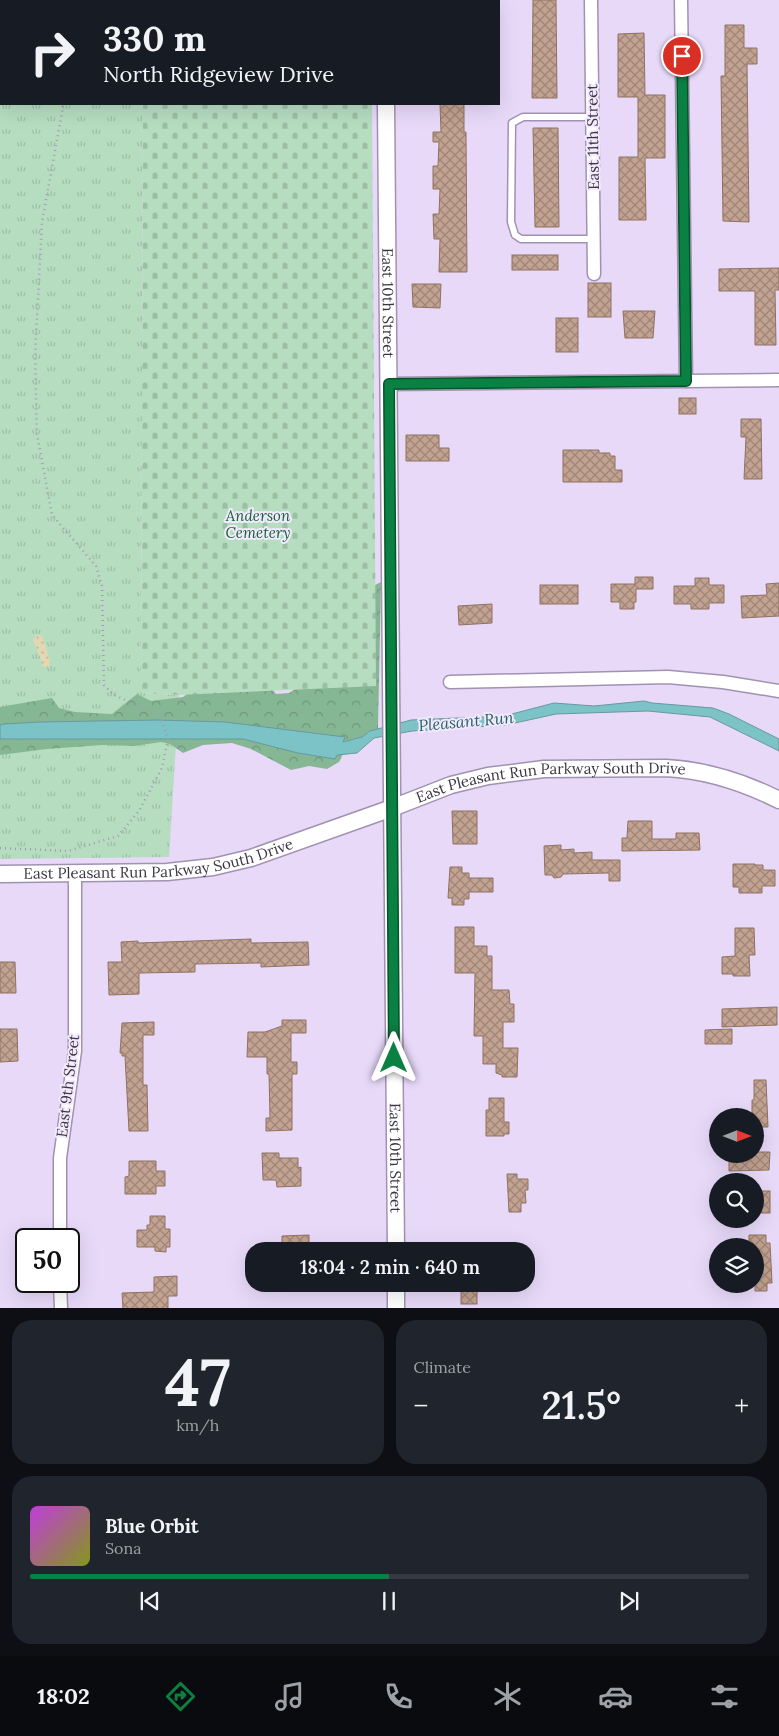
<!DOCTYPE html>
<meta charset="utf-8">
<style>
:root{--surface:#171b24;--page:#20242c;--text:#f1f3f6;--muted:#9ea1a6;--line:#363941;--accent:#0b8043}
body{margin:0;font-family:Lora,serif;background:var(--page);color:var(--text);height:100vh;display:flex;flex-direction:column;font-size:19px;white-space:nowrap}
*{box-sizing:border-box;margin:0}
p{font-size:16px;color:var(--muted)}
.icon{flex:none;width:28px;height:28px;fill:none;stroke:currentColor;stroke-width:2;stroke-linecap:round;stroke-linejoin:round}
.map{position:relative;height:1308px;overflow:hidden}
.panel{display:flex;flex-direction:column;gap:12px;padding:12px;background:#0d0f14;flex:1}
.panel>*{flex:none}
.banner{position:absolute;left:0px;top:0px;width:500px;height:105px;box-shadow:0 5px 20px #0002;background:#171b24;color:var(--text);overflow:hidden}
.needle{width:32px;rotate:90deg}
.controls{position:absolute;left:709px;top:1108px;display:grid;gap:10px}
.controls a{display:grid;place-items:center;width:55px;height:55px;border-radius:50%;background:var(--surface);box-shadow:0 5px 20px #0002;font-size:25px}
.speed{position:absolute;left:15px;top:1228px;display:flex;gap:10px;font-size:25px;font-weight:700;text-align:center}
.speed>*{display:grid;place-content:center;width:65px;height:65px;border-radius:50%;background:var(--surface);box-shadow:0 5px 20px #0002;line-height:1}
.speed .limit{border:2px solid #111;border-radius:8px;background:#fff;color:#111}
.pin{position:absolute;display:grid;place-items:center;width:42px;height:42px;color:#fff;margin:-21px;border:2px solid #fff;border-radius:50%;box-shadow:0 1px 5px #0007}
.me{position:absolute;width:55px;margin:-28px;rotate:0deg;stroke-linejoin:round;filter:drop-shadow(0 0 4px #0008)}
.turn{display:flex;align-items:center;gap:18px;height:105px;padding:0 20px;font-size:22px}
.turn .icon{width:65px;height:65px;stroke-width:2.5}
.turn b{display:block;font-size:35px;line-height:42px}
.big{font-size:38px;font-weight:600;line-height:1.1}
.panel .tile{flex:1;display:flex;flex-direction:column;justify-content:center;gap:8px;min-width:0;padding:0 18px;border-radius:20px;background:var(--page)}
.panel .dial{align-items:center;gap:0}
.dial b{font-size:65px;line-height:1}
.song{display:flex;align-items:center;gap:15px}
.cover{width:60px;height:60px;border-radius:8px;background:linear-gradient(135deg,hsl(290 70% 55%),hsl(70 70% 35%))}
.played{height:5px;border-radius:2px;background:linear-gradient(90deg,var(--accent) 50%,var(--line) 50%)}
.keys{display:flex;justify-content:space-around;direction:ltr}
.heat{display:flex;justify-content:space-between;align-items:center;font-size:28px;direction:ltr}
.panel .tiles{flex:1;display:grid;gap:12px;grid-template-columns:1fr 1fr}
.tile:last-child{grid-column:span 2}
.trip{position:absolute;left:245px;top:1242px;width:290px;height:50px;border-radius:20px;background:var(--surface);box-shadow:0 5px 20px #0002;font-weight:600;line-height:50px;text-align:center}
.menu{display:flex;height:80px;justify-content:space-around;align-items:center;background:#090b0e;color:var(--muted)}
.menu .icon{width:35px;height:35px}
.menu .active{color:var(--accent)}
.menu b{font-size:22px;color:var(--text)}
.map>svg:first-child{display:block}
.grass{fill:url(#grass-tufts)}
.forest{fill:url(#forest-crowns)}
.sand{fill:url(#sand-dots)}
.cemetery{fill:url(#cemetery-stones)}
.water{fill:#7bc3c6;stroke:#68999e}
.building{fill:url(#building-cross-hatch);stroke:#907261}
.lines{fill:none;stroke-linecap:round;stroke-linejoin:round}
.lane-casing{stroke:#a092b0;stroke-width:9}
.street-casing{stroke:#a092b0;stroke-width:15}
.secondary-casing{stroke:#a092b0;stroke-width:19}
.path{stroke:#a499b1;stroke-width:2.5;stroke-dasharray:1 4;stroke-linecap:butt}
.lane{stroke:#fff;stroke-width:6}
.street{stroke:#fff;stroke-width:12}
.secondary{stroke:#fff;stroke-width:16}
.route-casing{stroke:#07532c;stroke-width:12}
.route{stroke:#0b8043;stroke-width:9}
.labels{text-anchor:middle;stroke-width:4;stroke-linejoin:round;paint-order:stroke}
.street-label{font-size:15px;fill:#3c3642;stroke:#f2e9fd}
.park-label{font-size:15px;font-style:italic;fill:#166336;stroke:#f2e9fd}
.water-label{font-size:16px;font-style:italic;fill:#266265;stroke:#f2e9fd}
</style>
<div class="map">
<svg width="779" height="1309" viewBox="0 0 779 1309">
<defs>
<pattern id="grass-tufts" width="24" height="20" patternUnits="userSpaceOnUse" patternTransform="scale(1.25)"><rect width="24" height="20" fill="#b6ddc0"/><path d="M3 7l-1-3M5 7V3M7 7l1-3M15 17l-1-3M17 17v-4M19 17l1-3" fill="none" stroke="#9dbea6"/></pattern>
<pattern id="forest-crowns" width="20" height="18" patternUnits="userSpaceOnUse" patternTransform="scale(1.25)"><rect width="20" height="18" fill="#86b794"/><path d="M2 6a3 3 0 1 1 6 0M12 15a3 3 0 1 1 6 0" fill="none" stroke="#6f967a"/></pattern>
<pattern id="sand-dots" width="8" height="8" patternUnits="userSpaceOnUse" patternTransform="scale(1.25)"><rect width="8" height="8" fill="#e1d7b2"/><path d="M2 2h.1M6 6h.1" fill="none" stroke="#c2b99a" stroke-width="1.8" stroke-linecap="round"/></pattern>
<pattern id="cemetery-stones" width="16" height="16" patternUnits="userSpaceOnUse" patternTransform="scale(1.25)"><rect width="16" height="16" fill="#b6ddc0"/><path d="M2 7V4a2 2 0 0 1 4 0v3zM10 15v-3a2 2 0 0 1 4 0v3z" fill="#9dbea6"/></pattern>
<pattern id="building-cross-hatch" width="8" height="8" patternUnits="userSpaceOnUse" patternTransform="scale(1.25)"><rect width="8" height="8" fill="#c2a290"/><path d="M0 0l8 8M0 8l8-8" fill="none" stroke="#9f8577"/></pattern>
</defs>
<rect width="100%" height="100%" fill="#e8d9f9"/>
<polygon class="grass" points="0,25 1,25 1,104 143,104 141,693 179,695 169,857 0,859"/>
<g class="forest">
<polygon points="381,582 378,729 370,731 362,737 339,743 200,723 90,727 0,725 0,707 52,698 59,708 75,712 112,714 137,694 151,701 183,697 191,691 265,680 276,694 289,693 320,674 369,588"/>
<polygon points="201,731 334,755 343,754 339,762 327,769 309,766 291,770 251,749 232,743 203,745 183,753 170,744 161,742 134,746 102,745 47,749 0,755 0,736"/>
</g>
<path class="sand" d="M36,635H40L43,638L50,659L49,667H43C41,657 36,649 33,640Z"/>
<polygon class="cemetery" points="143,104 372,104 376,686 179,695 141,693"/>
<polygon class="water" points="644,701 652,703 713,708 729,714 779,739 779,751 710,717 648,711 556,714 506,725 412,731 374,738 357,753 337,755 335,759 298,753 243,739 0,739 0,725 4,724 39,722 157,720 225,722 345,737 343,742 362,737 370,731 411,720 504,716 554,703 594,706"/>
<g class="building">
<polygon points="533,0 556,0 557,98 532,98"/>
<polygon points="725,25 744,25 744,48 757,48 757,64 747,64 749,222 723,221 721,76 725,76"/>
<polygon points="644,33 645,95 665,95 665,158 645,158 646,220 619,220 619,157 638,157 638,97 618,97 618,34"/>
<polygon points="440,104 464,104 464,132 466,132 467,272 439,272 440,239 434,239 433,214 439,214 440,189 433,189 433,166 438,166 439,142 433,142 433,132 441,132"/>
<polygon points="533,128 558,128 559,227 535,227"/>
<rect x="512" y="255" width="46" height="15"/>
<polygon points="779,268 779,290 775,290 776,345 755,345 755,291 719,291 719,269"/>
<rect x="588" y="283" width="23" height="34"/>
<polygon points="412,284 441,284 440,308 413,307"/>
<polygon points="623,311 655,311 653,338 625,338"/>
<rect x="556" y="318" width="22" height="34"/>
<rect x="679" y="398" width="17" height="16"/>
<polygon points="741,419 761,419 762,479 744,479 746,437 741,437"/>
<polygon points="406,435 439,435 439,448 449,448 449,461 406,461"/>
<polygon points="563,450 599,450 599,453 610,453 610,456 615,456 615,470 622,470 622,482 563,482"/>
<polygon points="635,577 653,577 653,589 636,589 636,602 634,602 634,609 620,609 620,602 611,602 611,584 635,584"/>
<polygon points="695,578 709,578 709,585 724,585 724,603 709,603 709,609 691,609 691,604 674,604 674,586 695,586"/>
<polygon points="779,583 779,616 742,618 741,596 767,595 766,584"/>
<rect x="540" y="585" width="38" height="19"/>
<polygon points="492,604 492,623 459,625 458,606"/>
<polygon points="452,811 477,811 477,844 453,844"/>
<polygon points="628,821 652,821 652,839 676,839 676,833 699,833 700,850 622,851 622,838 627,838"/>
<polygon points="561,845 561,850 574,849 574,853 592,852 592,860 620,860 620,881 609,881 609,873 563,874 561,877 554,878 552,875 545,875 544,846"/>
<polygon points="733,864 755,864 755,865 763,865 763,870 775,870 775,886 762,886 762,893 739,893 739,887 733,887"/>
<polygon points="450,867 462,867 462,873 469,873 469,878 493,878 493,892 469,892 469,899 464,899 464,905 452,905 452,898 448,898"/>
<polygon points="455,927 474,927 474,946 487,946 487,956 492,956 492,990 509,990 510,1004 514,1004 514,1022 503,1022 503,1048 518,1048 517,1077 502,1077 502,1075 496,1073 496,1064 483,1064 483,1036 474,1036 475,973 455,973"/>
<polygon points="735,928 754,928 755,955 749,955 750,976 733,976 733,974 722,974 722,957 735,956"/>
<polygon points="251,939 251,943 308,942 309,965 261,967 261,963 195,964 195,972 139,973 139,994 109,995 108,962 122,962 121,942 138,941 138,943"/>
<polygon points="0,962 15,962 16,993 0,993"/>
<polygon points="777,1007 777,1025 722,1027 722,1009"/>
<polygon points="282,1020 306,1020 306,1033 291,1033 291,1062 297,1062 297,1074 292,1074 292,1130 266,1131 266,1118 270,1118 269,1074 267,1074 267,1057 247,1057 248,1032 265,1032 282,1026"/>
<polygon points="154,1022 154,1035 143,1035 143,1085 147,1085 148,1131 129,1131 125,1056 122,1056 122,1053 120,1053 122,1023"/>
<polygon points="0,1029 17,1029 18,1061 0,1062"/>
<polygon points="732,1029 732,1044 705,1044 705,1030"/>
<polygon points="754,1080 766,1080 768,1127 755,1127 755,1116 752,1116 752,1100 754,1100"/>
<polygon points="489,1098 504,1098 504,1122 509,1122 509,1134 504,1134 504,1136 486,1136 486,1110 489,1110"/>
<polygon points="755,1152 770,1152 769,1170 729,1171 729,1159 745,1158 745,1154 755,1154"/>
<polygon points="262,1153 279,1153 279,1158 298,1158 298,1168 301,1167 301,1186 277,1187 276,1180 263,1180"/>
<polygon points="129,1161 156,1161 156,1171 165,1171 165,1186 156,1186 156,1194 125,1194 125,1177 129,1176"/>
<polygon points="507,1174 517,1174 517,1179 528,1179 528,1190 525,1190 526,1203 521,1203 521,1212 509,1212"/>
<rect x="755" y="1191" width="15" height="22"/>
<polygon points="150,1216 165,1216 165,1229 170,1229 170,1247 166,1247 166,1252 155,1251 155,1247 137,1247 137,1230 147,1230 147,1225 150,1225"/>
<polygon points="309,1235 309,1251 287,1251 287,1246 282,1246 282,1236"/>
<polygon points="749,1235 766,1235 766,1243 770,1243 772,1283 767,1283 767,1291 755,1291 755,1246 749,1246"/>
<polygon points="177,1276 177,1296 168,1296 168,1309 123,1309 122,1293 154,1292 154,1277"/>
<rect x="461" y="1284" width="16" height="20"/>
</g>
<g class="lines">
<defs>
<polyline id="lane" points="592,117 523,117 512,123 511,222 515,235 521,239 594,239"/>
<g id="street">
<polyline points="95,0 95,1"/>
<polyline points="591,0 594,274"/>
<polyline points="681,0 686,381"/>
<polyline points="0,14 1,14"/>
<polyline points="389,384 779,380"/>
<polyline points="450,682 668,677 723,682 779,691"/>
<polyline points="60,1239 60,1158 75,1051 75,873"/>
<polyline points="60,1281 61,1309"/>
</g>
<g id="secondary">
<polyline points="385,0 385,1"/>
<path id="s1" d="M386,104L396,1251"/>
<path id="s2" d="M0,874L167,872L213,867L251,858L392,808L451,785L488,776L544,769L666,768C707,770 743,782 779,800"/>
<polyline points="396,1284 396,1309"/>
</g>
</defs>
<use href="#lane" class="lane-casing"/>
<use href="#street" class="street-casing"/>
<use href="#secondary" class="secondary-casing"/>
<g class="path">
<polyline points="0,56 1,56"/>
<polyline points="0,848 68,851 118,836 139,811 162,768 168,739 160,715 114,695 104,685 102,586 96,566 52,515 37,434 35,356 42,222 63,107 60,104"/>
</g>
<use href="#lane" class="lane"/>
<use href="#street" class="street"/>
<use href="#secondary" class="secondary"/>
</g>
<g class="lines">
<defs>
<polyline id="route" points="394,1058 389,384 686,381 682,56"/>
</defs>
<use href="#route" class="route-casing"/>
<use href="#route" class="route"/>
</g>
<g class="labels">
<g class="street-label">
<text transform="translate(593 137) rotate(-91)" y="5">East 11th Street</text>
<text dy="5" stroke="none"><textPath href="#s1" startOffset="199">East 10th Street</textPath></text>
<text dy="5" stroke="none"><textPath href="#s2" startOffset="565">East Pleasant Run Parkway South Drive</textPath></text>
<text dy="5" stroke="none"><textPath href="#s2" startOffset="160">East Pleasant Run Parkway South Drive</textPath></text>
<text transform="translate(68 1086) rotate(-83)" y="5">East 9th Street</text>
<text dy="5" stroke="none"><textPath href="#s1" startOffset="1054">East 10th Street</textPath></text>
</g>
<g class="park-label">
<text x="258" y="521">Anderson<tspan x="258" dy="17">Cemetery</tspan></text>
</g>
<g class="water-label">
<text transform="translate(466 721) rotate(-5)" y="6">Pleasant Run</text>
</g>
</g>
</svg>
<div class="controls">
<a><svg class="needle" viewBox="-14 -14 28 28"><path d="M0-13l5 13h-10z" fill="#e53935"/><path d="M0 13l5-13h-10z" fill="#9ea1a6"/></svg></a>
<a><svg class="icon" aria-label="search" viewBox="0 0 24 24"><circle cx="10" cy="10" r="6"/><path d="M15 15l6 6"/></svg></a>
<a><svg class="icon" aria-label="layers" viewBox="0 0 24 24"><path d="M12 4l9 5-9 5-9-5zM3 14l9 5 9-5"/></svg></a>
</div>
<div class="speed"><div class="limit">50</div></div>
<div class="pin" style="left:682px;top:56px;background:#d93025"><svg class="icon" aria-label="arrive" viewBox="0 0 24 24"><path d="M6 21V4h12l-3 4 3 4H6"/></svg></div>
<svg class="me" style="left:394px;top:1058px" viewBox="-20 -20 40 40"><path d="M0-17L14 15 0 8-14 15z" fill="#0b8043" stroke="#fff" stroke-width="4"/></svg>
<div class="trip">18:04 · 2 min · 640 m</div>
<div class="banner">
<div class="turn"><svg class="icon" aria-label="right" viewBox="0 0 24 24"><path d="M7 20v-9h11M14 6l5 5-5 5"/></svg><div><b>330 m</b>North Ridgeview Drive</div></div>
</div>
</div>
<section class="panel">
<div class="tiles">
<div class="tile dial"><b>47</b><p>km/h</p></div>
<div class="tile"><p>Climate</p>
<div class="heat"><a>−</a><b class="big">21.5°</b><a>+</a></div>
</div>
<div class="tile">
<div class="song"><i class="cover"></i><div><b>Blue Orbit</b><p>Sona</p></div></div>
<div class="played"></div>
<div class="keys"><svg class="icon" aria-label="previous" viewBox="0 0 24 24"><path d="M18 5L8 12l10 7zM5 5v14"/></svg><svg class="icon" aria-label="pause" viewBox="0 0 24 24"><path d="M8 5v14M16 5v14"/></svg><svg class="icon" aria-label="next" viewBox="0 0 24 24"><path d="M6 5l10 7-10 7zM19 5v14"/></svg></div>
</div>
</div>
</section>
<nav class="menu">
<b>18:02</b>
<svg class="icon active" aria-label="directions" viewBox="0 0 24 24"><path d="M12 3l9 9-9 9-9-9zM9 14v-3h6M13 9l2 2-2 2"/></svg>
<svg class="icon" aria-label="music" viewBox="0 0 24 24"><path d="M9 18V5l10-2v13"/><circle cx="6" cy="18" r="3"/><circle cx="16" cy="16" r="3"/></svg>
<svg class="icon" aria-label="phone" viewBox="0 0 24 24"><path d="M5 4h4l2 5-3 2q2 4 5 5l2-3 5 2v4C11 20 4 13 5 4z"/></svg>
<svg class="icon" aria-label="climate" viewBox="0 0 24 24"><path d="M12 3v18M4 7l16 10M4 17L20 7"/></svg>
<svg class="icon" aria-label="car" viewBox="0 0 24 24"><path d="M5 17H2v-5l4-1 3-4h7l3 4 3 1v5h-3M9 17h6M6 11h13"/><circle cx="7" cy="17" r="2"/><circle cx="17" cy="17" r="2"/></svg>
<svg class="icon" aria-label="filters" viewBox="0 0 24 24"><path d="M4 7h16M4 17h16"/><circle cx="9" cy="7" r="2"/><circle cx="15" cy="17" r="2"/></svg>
</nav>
